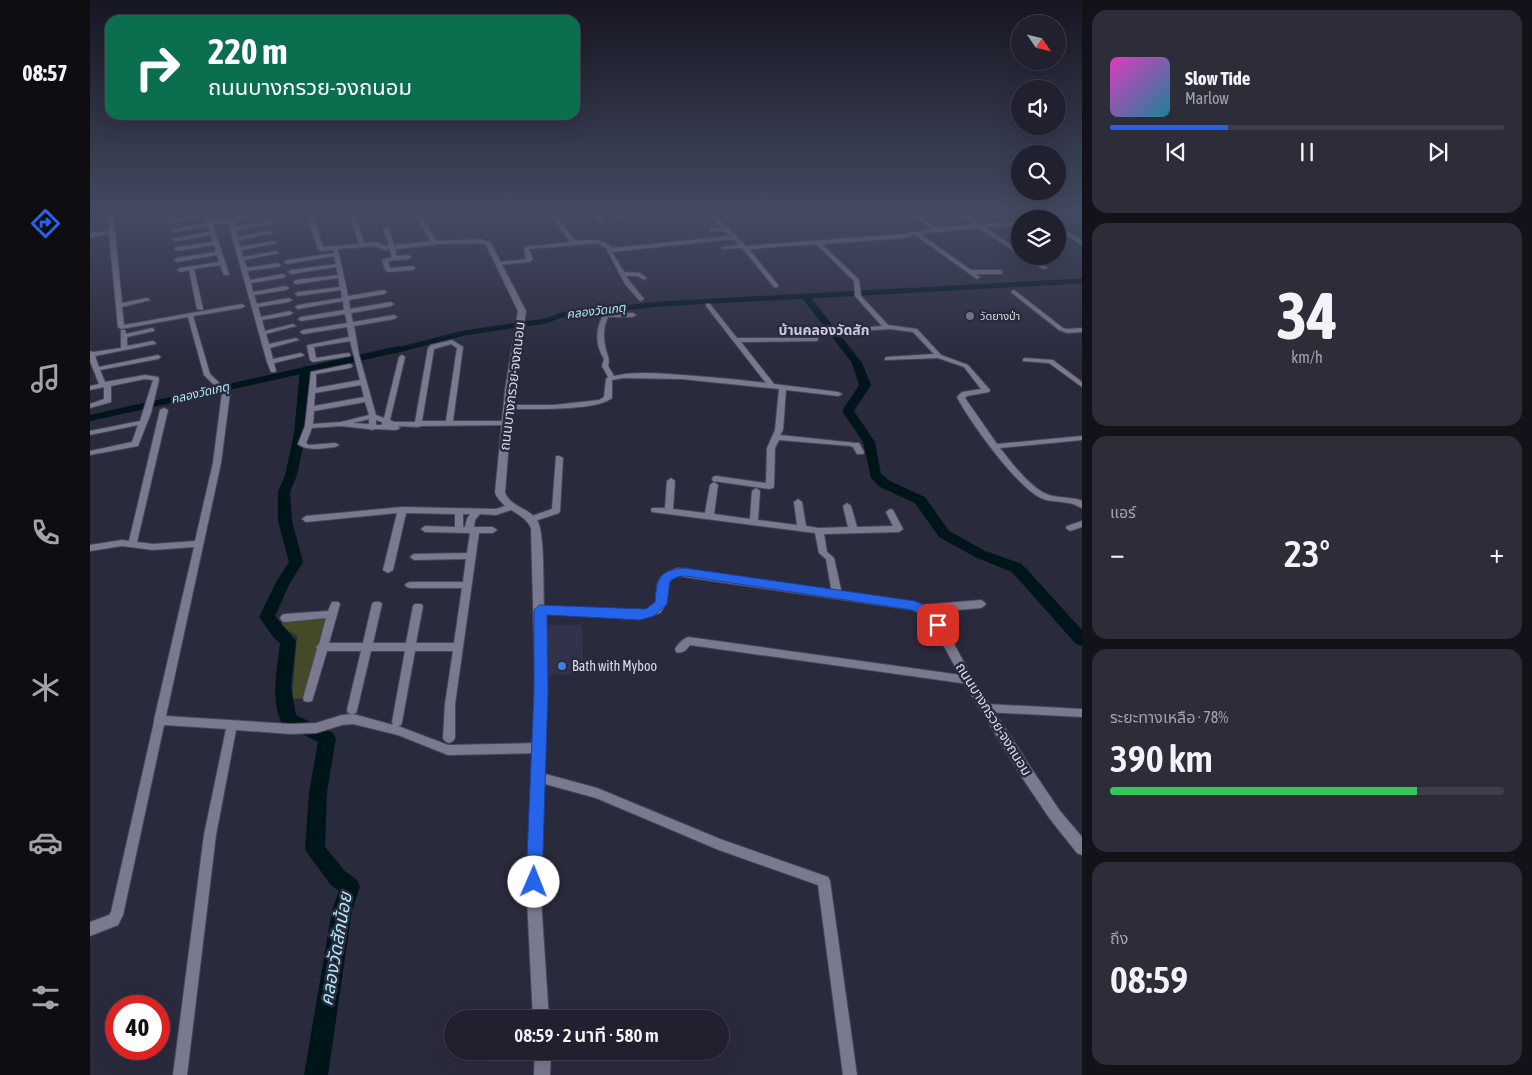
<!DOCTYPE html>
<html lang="th">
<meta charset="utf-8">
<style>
:root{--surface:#20202e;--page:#2d2d3a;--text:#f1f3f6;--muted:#a2a3aa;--line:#3d3e4a;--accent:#2563eb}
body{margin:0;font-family:"Asap Condensed","Noto Sans Thai",sans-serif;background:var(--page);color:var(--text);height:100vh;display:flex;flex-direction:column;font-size:19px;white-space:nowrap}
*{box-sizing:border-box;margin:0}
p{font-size:16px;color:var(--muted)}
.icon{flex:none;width:28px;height:28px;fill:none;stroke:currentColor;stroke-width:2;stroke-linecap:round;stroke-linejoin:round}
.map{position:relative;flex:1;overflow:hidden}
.drawer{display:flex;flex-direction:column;gap:10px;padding:10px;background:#121219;width:450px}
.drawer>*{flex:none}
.guide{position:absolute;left:15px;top:15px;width:475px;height:105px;border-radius:15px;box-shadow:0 5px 20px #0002,0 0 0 1px var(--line);background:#0b6e4f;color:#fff;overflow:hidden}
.needle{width:32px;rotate:125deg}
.buttons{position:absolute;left:921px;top:15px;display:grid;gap:10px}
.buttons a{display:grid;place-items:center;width:55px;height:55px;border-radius:50%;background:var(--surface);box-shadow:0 5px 20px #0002,0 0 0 1px var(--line);font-size:25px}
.speed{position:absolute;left:15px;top:995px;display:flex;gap:10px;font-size:25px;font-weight:700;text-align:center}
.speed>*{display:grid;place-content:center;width:65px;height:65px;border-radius:50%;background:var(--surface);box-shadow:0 5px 20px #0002,0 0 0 1px var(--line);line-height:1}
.speed .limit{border:8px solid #d22;background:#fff;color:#111}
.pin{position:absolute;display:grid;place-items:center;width:42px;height:42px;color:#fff;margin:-21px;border-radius:10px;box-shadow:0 2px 8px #0006}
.me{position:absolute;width:55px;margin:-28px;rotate:1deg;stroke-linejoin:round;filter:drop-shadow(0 0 4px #0008)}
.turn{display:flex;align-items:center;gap:18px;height:105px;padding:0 20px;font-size:22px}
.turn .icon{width:65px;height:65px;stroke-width:2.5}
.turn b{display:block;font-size:35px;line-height:42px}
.big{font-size:38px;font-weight:600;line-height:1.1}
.drawer .tile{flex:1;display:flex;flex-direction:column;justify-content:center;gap:8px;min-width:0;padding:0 18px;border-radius:15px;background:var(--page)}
.drawer .dial{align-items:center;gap:0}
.dial b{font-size:65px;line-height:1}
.song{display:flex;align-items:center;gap:15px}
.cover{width:60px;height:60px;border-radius:8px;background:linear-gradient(135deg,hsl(310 70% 55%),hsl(190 70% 35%))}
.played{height:5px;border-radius:2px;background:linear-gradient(90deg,var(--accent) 30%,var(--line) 30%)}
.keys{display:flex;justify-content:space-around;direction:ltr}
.heat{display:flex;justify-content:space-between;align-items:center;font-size:28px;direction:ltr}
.charge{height:8px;border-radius:4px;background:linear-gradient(90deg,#34c759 78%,var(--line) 0)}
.trip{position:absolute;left:354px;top:1010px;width:285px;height:50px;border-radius:25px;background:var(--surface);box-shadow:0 5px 20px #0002,0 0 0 1px var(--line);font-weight:600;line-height:50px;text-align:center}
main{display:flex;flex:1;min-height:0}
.dock{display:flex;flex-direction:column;width:90px;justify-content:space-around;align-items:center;background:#0d0d12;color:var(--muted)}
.dock .icon{width:35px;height:35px}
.dock .on{color:var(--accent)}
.dock b{font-size:22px;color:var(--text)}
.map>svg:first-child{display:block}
.built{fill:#32324b}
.green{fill:#444a28}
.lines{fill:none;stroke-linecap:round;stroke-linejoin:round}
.canal-far1{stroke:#00151a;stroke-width:5}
.canal{stroke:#00151a;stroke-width:6}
.river{fill:#00151a;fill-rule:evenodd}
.minor-casing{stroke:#474757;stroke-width:2}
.tertiary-casing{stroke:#474757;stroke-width:2}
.minor{fill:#797990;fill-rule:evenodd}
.tertiary{fill:#797990;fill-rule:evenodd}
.route{fill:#2563eb;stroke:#184099}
.worship-dot{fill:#6b7280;stroke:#2a2a3d;stroke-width:2}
.shop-dot{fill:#3f7fe0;stroke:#2a2a3d;stroke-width:2}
.labels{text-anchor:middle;stroke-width:5;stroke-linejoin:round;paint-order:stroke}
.far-poi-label{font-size:11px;fill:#dbdce8;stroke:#2a2a3d;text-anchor:start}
.far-water-label{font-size:12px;font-style:italic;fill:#aeebf9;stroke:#2a2a3d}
.far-quarter-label{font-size:14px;font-weight:bold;fill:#cacbe3;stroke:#2a2a3d}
.street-label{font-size:14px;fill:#dbdce8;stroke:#2a2a3d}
.poi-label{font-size:14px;fill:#dbdce8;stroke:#2a2a3d;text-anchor:start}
.near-water-label{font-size:18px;font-style:italic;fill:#aeebf9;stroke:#2a2a3d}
</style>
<main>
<nav class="dock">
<b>08:57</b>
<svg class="icon on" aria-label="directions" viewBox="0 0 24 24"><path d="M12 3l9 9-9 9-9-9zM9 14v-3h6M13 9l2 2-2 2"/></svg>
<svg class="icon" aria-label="music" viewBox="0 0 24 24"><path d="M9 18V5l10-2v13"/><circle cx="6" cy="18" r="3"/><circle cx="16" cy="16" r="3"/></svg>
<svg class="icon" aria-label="phone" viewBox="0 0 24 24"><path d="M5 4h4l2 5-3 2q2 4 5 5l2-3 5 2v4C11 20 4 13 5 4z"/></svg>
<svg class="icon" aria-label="climate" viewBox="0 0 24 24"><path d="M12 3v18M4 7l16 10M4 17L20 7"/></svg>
<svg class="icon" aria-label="car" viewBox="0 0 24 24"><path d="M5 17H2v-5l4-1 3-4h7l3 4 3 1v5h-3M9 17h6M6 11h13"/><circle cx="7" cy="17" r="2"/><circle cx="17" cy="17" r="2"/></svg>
<svg class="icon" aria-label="filters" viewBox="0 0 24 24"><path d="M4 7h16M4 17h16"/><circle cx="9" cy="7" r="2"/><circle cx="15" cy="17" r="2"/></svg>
</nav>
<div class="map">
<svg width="992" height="1075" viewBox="0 0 992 1075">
<rect width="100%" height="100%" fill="#2a2a3d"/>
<polygon class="built" points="457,625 492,625 493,673 455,676"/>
<polygon class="green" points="244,615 218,698 202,699 207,636 192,627 192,622"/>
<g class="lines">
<polyline class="canal-far1" points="304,351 374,333 456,321 472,315 570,304 992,281"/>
<polyline class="canal" points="0,418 309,349"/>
<g class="river">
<polygon points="712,294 718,294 772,363 781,385 764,411 785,442 791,474 800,481 835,497 859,531 895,551 932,564 992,630 992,646 986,644 922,572 885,557 849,537 825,503 790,487 781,478 773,442 752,411 769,385 762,363 712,298"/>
<path d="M215,366L220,369L216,434L207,475L200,492L202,521L213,562L200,583L185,616L206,641L201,687L206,715L243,733L246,738L237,792L235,847L255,871L267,880L270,887L262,910L238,1075H214L242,910L249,891L241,885L215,850L219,792L228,742L192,724C180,700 187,669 190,643L184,638L169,617L186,582L199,562L188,521V492L195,475L204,434L210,369Z"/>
</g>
<defs>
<g id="minor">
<path d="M18,212H23L32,303L57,298L60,300L32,307L34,325L152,304L155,306L152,308L103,316L120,374L140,393L131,463L76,716L201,724L226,723L252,715L263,714L303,725L302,722L315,651H281L267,710L266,713L262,714L258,713L257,710L271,651H237L223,698L222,701L218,702L214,701L213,698L227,649L226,647L229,644L236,618L195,622L192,621L190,618L192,615L195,614L238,611L242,602H248L250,604L239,643H273L282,604L284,602H290L292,604L283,643H316L323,606L325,604H331L333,606L326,643H364L372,588H320L317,587L315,585L317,583L320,582H373L376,559L324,560L320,557L324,554L377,553L380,533L335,532L331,529L335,526L365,527V514L316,513L303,570L298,573L293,570L307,513L216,522L212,519L216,516L312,507L406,509L421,504L425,507L424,509L406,515L390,514L385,520L384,527H403L407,530L403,533H389L365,704V738L363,741L359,743L355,741L353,738L355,704L363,651H325L312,722L311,725L308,726L358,745L449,743L453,745L455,748L453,751L449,753L358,755L308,735L263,724L252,725L226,733L201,734L146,730L126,835L97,1075H83L114,835L136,729L74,725L33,915L28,925L0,936V922L19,915L21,912L64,722V720L104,547L63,550L32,546L0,551V545L32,540L39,541L70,410L74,408L78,410L47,542L63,544L105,541L123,463L132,393L114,375L98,317L31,329L28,327L19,234L0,237V233L19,231ZM373,514H380L377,519L375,527H373Z"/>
<polygon points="74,212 82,212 79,214"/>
<polygon points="114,212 119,213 138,212 120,216 122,222 176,212 179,214 143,221 145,227 180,221 183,223 146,230 148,237 180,231 183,233 148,240 150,247 185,241 188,243 151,250 153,257 186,251 189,253 154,260 157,268 188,263 191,265 188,267 157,271 160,280 193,274 196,276 193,278 161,283 163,292 196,286 199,288 196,290 164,295 167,304 199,298 202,300 199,302 168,307 171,317 200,311 203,313 200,315 172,320 175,331 203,324 206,326 176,334 179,344 206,338 209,340 180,348 183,359 211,353 214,355 213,356 184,363 186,371 185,372 181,372 177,362 138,222 123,225 139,274 138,275 134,275 130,265 104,269 113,309 112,310 107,309 99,270 90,272 87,270 90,268 129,262 127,255 87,262 84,260 87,258 126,252 124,245 87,251 84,249 87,247 123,242 121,235 85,241 82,239 120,232 118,226 83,232 80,230 117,223 115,217 78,223 75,221 114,214"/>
<path d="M216,212H222L233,247L269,244L260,215L263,213L266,215L274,243L286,242L295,246H299L293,229L296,227L299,229L304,245L344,241L347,243L344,245L305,249L307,256L318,255L321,257L318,259L298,261L300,268L323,266L326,268L323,270L298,272L295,270L292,260L302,257L299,249L294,250L285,246L248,249L258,296L294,290L297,292L294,294L259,300L260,309L301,302L304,304L301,306L261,313L263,322L304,315L307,317L304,319L264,326L269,355L286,415L294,418L309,357L312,355L315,357L300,420L304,422H325L338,348L341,345L362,340L373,347L363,421H419V425L331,426L328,427L308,426L310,428L306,430L285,429L282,430L279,429L251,426L222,428L216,443L219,445L245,443L249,445L245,447C233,448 218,452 208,444L215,426L221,372L260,364L263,366L260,368L226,374V388L270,380L260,341L224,347L226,358L258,353L260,354V356L223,362L220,360L217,346L218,345L259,337L257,327L213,334L210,332L213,330L257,323L255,314L211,321L208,319L211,317L254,310L253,301L208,309L205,307L208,305L252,298L251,290L208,296L205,294L208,292L250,287L248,278L206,284L203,282L206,280L248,275L246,267L201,274L198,272L201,270L246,264L244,256L197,264L194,262L197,260L244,253V250L231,251L228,249ZM361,344L367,348L356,421H332L344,349ZM271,385L274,397L224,406L225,393ZM275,402L279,415L251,422L223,424L224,411ZM279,419V424L263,423ZM286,420L292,422V425H286Z"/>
<path d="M459,212H464L485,241C503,240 507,237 523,248L640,236L635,231H620V229L632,228L617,212H622L656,246L814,234L841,229L819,212H824L846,228L884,225L866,212H871L891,225L930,221V225L895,227L930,251V255L889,228L845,232L830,234L881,270H910L913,272L910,274H886L890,277L887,279L825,235L814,238L732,244L769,280L771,296L798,325L827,329L851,355L878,365L900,390L899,392L877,396L875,398L907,444L992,436V440L910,448C921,462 941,489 959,495C969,498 980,497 990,500L992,501V508C987,506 983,503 978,503C969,501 959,502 951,498C926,486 880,422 867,397L872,392L891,389L874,367L848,358L795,360V358L797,357L844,354L823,332L800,329L753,332V330L755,329L792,326L765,296L764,281L726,244L659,249L688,285V287H684L652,248L632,249V247L649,245L643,239L522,252L534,272L550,273L557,278L554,280L547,276H536L541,283L554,299L551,301L549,300L535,284L516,248L508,243L439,249L443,259L440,262L408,265L407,264L410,262L436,259L434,247L480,242Z"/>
<polygon points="502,212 506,212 514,221 513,222 509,222"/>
<polygon points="525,212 531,212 536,218 531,219"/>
<polygon points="550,212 556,212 560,216 555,217"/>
<polygon points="987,212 992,212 992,215"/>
<polygon points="968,226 992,241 992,245 968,230"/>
<polygon points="932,256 939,256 958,268 953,269"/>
<polygon points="924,290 973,328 977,329 992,328 992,332 977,333 969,330 922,293 921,292"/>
<path d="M616,304H620L647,338H728V340L726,341L651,342L684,384L748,392L752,394L748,396L696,390L693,430L690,435L766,443H769L774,452L773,454H767L763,447L760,446L689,440L685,448L684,486L683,488L680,489L623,481L622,479L623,477L626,476L676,483L677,448L685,430L689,389L591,379L533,378L522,380V398C507,411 440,409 418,409L414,407L418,405H464L509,400L514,397L516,379L518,377L512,366L514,359C505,345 505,328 514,314L516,313H543L546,315L543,317H518C513,327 513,339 516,350C518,357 520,359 518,366L524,376C542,372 560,373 578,374C611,376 644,379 676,383L616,306Z"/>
<polygon points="62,328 64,329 64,331 37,337 37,346 63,341 66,343 65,344 5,356 9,367 68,355 71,357 68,359 10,370 15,382 55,375 68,377 69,380 61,413 48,446 0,455 0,451 42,442 48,425 0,435 0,431 50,421 63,380 55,379 21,386 21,402 0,408 0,404 14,399 14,387 0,390 0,386 9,384 0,361 0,351 3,352 31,348 31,330 35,330 36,334"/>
<polygon points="935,358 963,360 992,382 992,387 959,363 933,361 933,359"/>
<polygon points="466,456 469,456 473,458 470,511 469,513 442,522 439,521 438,519 439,517 462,509"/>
<polygon points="581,478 585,481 583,509 615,513 620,485 624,482 628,485 624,514 660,519 662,491 666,488 670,491 668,520 707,525 704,502 708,499 712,502 716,526 729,528 758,527 753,506 757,503 761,506 767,527 803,526 796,512 800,509 803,510 813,529 809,532 734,534 737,552 744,558 752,594 750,596 744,596 742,594 736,559 729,553 725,533 562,512 561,510 562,508 575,508 577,481"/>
<polygon points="992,521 992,527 980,531 976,528 977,526"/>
<polygon points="891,600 894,602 896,604 894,606 891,608 832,613 829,612 827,609 829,606 832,605"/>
<path d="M598,637L878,676L882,677L883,680L882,683L878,684L600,645C596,650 593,654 586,652L585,649C588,644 593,639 598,637Z"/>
<polygon points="896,704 992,709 992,717 896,712 892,711 891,708 892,705"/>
<polygon points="448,772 507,788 630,839 738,877 740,881 767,1075 753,1075 728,885 629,850 506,798 444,781 442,777 444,773"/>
</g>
<g id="tertiary">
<path d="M324,212H330L346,241L390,239L401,243L436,311L423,390L415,493C421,507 439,508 447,520C455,532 453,589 454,606L551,611C554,610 559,609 562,607C575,598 553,579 588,568L829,603L843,610L852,622L882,677L943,771L970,811L992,837V855L987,853L960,819L933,779L874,683L844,628L835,616L823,610L588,576L583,578L577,584L576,604L570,613L551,619L454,614L457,677L451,899L459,1019H443L437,899L445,677L441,528C434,512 414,512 405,493L415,390L428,311L396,245L390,243L342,244Z"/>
<polygon points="445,1051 461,1051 460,1075 444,1075"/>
</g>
</defs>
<use href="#minor" class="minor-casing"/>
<use href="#tertiary" class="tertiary-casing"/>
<use href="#minor" class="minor"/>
<use href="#tertiary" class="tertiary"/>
</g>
<linearGradient id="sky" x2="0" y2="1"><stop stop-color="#171722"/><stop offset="0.59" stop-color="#444a62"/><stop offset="1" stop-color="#444a62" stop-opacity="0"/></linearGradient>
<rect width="992" height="362" fill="url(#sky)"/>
<path class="route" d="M595,568L825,601L843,610L854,625L848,629L843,628L835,617L822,610L595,576L587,577L580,581L577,604L564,616L550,620L457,615L458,692L452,882L450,888L444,890L438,888L436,882L444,692V610L450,605L556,609L565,602C567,578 569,570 595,568Z"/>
<circle class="worship-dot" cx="880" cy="316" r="5"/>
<circle class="shop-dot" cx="472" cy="666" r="5"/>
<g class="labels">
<g class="far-poi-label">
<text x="890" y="320">วัดยางป่า</text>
</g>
<g class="far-water-label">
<text transform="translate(506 311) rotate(-7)" y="4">คลองวัดเกตุ</text>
<text transform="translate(110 393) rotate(-13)" y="4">คลองวัดเกตุ</text>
</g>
<g class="far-quarter-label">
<text x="734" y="335">บ้านคลองวัดสัก</text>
</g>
<g class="street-label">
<text transform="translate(422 386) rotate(-83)" y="5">ถนนบางกรวย-จงถนอม</text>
<text transform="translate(904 719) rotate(58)" y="5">ถนนบางกรวย-จงถนอม</text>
</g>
<g class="poi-label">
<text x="482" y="671">Bath with Myboo</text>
</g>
<g class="near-water-label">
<text transform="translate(246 949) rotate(-80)" y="6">คลองวัดสักน้อย</text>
</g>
</g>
</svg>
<div class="buttons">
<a><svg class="needle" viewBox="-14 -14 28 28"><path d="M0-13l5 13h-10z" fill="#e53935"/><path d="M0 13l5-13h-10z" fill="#a2a3aa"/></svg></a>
<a><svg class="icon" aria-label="sound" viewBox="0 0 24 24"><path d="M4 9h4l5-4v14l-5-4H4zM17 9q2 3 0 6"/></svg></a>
<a><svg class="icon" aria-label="search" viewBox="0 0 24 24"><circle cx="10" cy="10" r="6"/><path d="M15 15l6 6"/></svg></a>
<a><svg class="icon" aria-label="layers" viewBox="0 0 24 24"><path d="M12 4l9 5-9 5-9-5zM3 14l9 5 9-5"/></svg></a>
</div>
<div class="speed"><div class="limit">40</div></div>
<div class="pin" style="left:848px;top:625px;background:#d93025"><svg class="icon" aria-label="arrive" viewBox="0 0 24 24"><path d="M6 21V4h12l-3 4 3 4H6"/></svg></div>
<svg class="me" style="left:444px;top:882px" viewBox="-20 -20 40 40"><circle r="19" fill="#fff"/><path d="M0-13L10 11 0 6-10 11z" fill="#2563eb"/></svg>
<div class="trip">08:59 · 2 นาที · 580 m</div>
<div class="guide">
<div class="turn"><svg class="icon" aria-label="right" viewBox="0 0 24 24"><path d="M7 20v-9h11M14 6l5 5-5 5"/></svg><div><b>220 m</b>ถนนบางกรวย-จงถนอม</div></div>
</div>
</div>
<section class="drawer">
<div class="tile">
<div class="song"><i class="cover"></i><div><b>Slow Tide</b><p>Marlow</p></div></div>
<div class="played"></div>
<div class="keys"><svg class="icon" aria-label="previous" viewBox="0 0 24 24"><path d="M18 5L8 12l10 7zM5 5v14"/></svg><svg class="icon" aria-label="pause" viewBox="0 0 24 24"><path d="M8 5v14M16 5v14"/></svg><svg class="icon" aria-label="next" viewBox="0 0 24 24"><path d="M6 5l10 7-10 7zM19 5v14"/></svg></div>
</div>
<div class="tile dial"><b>34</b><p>km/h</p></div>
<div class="tile"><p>แอร์</p>
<div class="heat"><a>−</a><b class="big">23°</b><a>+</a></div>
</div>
<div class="tile"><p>ระยะทางเหลือ · 78%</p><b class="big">390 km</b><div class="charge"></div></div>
<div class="tile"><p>ถึง</p><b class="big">08:59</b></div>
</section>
</main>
